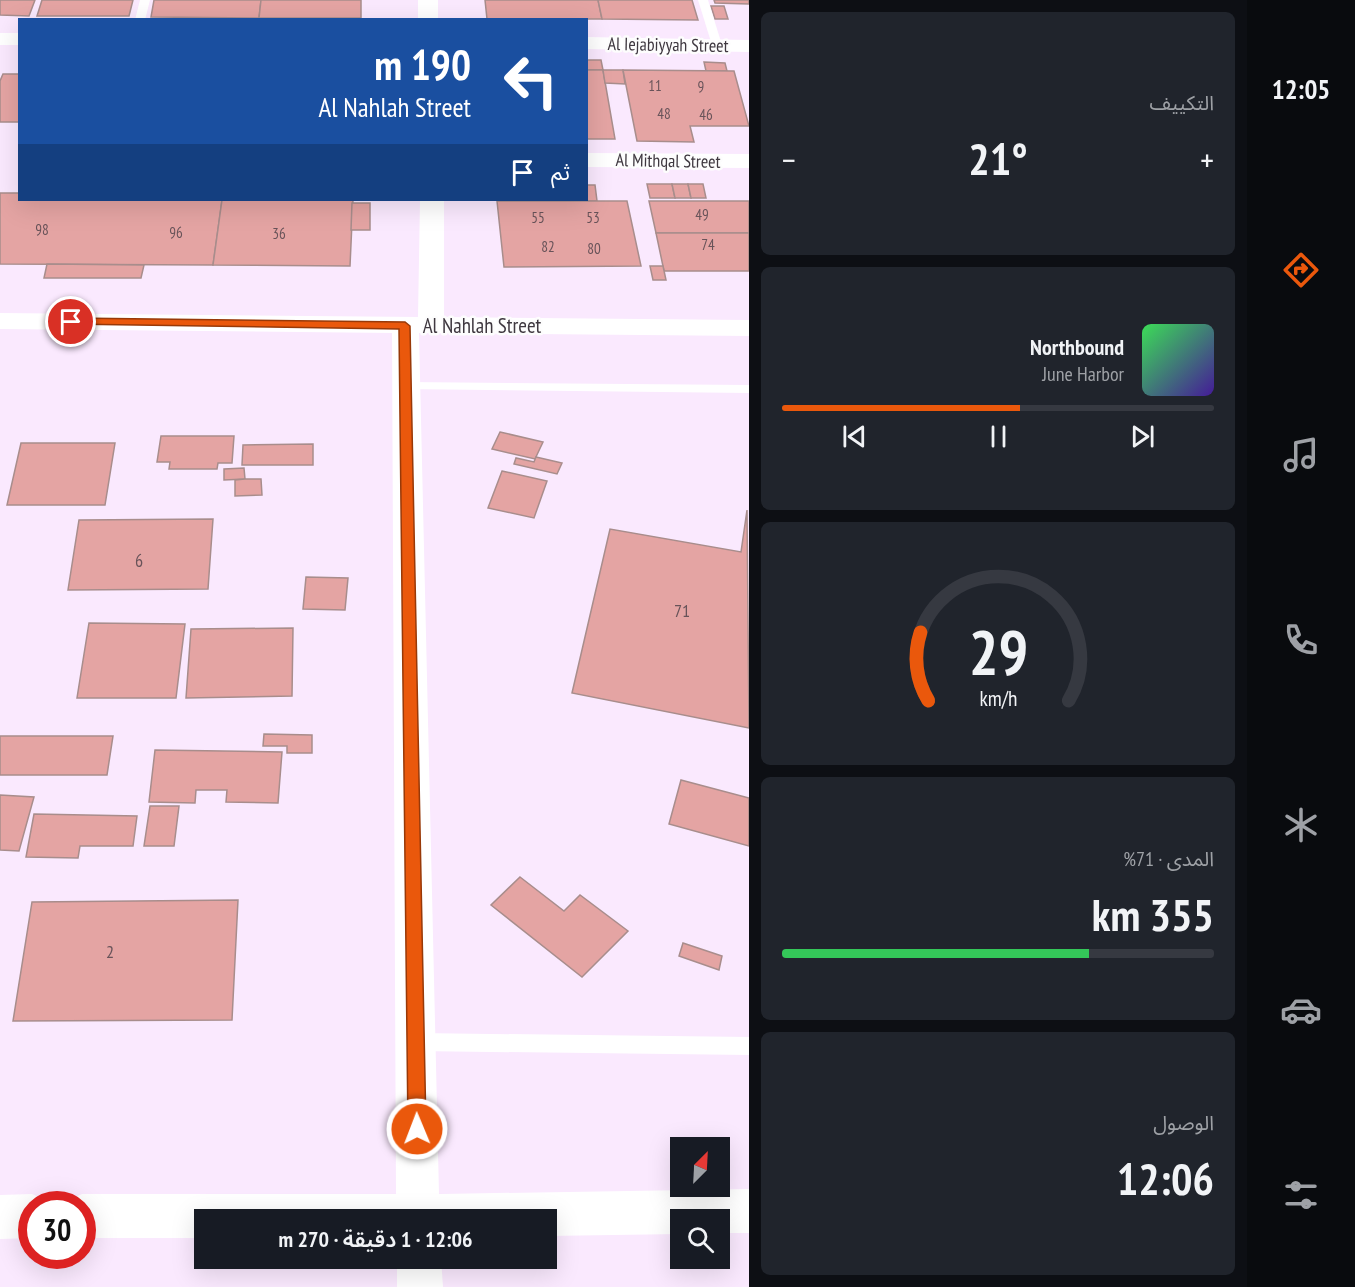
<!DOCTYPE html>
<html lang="ar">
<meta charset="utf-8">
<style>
:root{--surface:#171b24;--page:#20242c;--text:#f1f3f6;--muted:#9ea1a6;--line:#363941;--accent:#ea580c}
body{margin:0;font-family:"PT Sans Narrow","Noto Sans Arabic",sans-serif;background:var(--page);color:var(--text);direction:rtl;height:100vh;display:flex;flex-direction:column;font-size:22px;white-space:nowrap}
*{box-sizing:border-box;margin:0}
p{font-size:20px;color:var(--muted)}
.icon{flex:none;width:33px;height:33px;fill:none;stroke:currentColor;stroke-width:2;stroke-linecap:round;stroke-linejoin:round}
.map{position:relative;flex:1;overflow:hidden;direction:ltr}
.panel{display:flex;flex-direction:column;gap:12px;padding:12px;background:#0d0f14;width:498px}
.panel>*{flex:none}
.hud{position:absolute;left:18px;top:18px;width:570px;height:183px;border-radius:0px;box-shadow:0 6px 24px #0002;direction:rtl;background:#1a4fa0;color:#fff;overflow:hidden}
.needle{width:39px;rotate:24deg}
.tools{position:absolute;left:670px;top:1137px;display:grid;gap:12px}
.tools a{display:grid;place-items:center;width:60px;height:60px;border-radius:0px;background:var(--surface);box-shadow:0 6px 24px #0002;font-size:30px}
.speed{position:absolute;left:18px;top:1191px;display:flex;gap:12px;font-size:30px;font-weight:700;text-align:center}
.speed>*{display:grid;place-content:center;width:78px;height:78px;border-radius:50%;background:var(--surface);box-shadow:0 6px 24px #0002;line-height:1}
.speed .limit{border:9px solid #d22;background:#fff;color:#111}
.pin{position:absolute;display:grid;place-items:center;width:51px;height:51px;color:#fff;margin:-26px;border:3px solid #fff;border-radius:50%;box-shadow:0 2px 6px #0007}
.me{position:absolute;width:66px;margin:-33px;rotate:359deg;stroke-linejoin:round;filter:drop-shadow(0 0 4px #0008)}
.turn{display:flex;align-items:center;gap:21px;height:126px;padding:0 18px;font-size:27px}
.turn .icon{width:78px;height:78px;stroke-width:2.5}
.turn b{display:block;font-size:42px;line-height:51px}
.then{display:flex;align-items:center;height:57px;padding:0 18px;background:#0003;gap:12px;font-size:22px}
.big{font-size:45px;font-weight:600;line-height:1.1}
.panel .widget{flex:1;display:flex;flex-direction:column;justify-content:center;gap:9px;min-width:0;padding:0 21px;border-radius:9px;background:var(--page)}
.panel .dial{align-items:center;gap:0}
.dial svg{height:156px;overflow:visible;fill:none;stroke:var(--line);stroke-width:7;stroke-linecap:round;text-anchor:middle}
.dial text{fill:var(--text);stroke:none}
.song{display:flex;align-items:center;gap:18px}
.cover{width:72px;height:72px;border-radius:9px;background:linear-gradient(135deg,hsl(130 70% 55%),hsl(260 70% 35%))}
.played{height:6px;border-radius:3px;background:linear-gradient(90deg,var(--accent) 55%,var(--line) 55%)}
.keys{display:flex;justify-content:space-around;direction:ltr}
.heat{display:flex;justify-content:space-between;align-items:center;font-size:33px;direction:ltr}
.charge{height:9px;border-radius:4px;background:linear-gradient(90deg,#34c759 71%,var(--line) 0)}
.trip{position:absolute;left:194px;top:1209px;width:363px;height:60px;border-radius:0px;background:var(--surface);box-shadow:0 6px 24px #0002;font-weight:600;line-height:60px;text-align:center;direction:rtl}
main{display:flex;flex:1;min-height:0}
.tab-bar{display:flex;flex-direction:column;width:108px;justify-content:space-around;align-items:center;background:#090b0e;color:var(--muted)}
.tab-bar .icon{width:42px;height:42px}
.tab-bar .active{color:var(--accent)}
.tab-bar b{font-size:27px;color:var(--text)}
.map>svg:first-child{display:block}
.building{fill:#e4a4a3;stroke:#a88d8c;stroke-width:1.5}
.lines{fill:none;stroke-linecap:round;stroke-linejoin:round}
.service{fill:#fff;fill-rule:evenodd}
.minor{fill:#fff;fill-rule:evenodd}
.route{fill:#ea580c;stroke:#983908;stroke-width:1.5}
.labels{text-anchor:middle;stroke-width:5;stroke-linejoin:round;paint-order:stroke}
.far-number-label{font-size:15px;fill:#685359}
.far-street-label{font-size:18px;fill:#3f3840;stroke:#fdfdfd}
.number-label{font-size:18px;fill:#685359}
.street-label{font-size:21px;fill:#3f3840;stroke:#fdfdfd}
</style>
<main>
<nav class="tab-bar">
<b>12:05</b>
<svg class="icon active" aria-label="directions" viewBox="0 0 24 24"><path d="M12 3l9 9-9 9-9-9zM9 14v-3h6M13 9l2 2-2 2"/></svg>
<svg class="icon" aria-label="music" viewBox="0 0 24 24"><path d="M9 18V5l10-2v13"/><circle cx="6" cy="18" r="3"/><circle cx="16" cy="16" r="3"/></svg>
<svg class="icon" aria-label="phone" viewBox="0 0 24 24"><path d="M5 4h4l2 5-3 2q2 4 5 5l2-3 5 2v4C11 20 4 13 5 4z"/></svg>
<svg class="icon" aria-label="climate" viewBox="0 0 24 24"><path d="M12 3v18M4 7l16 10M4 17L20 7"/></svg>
<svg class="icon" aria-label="car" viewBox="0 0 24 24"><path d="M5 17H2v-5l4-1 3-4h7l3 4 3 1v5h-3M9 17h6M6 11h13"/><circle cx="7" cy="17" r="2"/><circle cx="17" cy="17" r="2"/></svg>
<svg class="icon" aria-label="filters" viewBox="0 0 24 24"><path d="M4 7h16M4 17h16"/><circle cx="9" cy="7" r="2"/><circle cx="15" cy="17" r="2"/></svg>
</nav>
<section class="panel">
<div class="widget"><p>التكييف</p>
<div class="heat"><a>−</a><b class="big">21°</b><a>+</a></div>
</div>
<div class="widget">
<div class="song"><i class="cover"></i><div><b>Northbound</b><p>June Harbor</p></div></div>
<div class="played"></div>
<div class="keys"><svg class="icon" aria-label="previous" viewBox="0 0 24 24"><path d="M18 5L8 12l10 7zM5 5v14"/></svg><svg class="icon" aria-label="pause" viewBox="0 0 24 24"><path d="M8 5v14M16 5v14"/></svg><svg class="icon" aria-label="next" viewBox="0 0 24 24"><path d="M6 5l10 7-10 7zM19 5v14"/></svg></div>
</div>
<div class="widget dial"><svg viewBox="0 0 100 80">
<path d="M14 69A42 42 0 1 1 86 69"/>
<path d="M14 69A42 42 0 0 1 10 34" stroke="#ea580c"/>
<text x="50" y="56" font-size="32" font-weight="700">29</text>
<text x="50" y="72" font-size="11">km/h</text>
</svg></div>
<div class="widget"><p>المدى · 71%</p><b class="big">355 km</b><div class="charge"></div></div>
<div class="widget"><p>الوصول</p><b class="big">12:06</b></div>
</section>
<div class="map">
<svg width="749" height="1287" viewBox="0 0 749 1287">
<rect width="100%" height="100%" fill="#fae9fe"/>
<g class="building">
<polygon points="0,0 35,0 29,16 0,15"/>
<polygon points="42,0 133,0 129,16 37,16"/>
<polygon points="154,0 261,0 259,18 151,17"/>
<polygon points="261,0 361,0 361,18 259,18"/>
<polygon points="485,0 598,0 602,19 487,19"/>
<polygon points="598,0 692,0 698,20 602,19"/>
<polygon points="714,0 749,0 749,4 715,3"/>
<polygon points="711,6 724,6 728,19 715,19"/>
<polygon points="586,60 601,60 603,70 586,70"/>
<polygon points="704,62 725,63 727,71 706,71"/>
<polygon points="586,70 603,70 615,139 586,139"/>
<polygon points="603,70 623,70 625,84 605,83"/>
<polygon points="623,70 734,71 749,126 690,126 694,142 637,141"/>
<polygon points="3,74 20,74 20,122 0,122 0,81"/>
<polygon points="647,184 672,184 675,198 650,198"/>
<polygon points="672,184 688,184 691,198 675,198"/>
<polygon points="688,184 703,184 706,198 691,198"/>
<polygon points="586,185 595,185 597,201 561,201 586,200"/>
<polygon points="0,193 20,193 20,200 222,200 213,265 0,264"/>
<polygon points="222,200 353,200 350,266 213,265"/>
<polygon points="497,201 627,201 641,266 504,267"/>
<polygon points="649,201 749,201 749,233 656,233"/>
<polygon points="352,203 370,203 370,230 351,230"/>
<polygon points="656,233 749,233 749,271 664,271"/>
<polygon points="47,264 144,265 141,278 44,278"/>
<polygon points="650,266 663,266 666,280 653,280"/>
<polygon points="500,432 543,442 535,459 492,449"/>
<polygon points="161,436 234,436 232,463 218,463 217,469 169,469 170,462 157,462"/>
<polygon points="21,443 115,443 105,505 7,505"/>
<polygon points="313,444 313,465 242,465 243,445"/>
<polygon points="536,457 562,463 557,474 514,464 516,458 534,462"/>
<polygon points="244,468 245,479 224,480 224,469"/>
<polygon points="502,471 547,481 534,518 488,508"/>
<polygon points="245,479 261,479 262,495 235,496 235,480"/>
<polygon points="747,510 749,728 572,693 610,529 741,552"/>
<polygon points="213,519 208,589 68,590 79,520"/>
<polygon points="306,577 348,578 345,610 303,609"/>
<polygon points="89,623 185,624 176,698 77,698"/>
<polygon points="293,628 292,696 186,698 191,629"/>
<polygon points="264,734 312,735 312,753 287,753 287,746 263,746"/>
<polygon points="0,736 113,736 107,775 0,775"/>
<polygon points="155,750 282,752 278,803 226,802 227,790 196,790 195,803 149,802"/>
<polygon points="681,780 749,798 749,846 669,824"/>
<polygon points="0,795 34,797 19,851 0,850"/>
<polygon points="150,806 179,806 174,846 144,846"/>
<polygon points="34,814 137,816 133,846 80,846 78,858 26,857"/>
<polygon points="520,877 564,911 580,895 628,931 582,977 491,905"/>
<polygon points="238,900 232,1020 13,1021 32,902"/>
<polygon points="683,943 722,956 719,970 679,956"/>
</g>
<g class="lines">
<g class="service">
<polygon points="140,0 150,0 145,20 135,20"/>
<polygon points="698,0 708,0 722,45 721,47 717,48 712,45"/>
<polygon points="406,382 749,385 749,393 401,389 399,386 401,383"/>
<polygon points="416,1033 749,1037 749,1055 416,1051 409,1049 406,1042 409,1035"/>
</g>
<g class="minor">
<rect x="418" y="0" width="20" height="20"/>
<rect x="0" y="33" width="20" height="12"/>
<polygon points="586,37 749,40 749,52 586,49"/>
<polygon points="586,153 749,154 749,168 586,167"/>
<polygon points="420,200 444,200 444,317 749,320 749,336 419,333 439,1194 749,1189 749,1233 720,1233 720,1220 681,1220 681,1234 546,1236 546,1220 204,1220 204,1238 82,1238 82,1204 65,1204 66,1201 82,1194 396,1194 392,333 0,329 0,313 418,317"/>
<polygon points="32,1194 48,1201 49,1204 32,1204 32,1238 0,1239 0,1195"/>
<polygon points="397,1258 441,1258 443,1287 397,1287"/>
</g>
</g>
<polygon class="route" points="71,318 405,322 410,326 426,1129 423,1135 417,1137 411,1135 408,1129 399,329 67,324 66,322"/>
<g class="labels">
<g class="far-number-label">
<text x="655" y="91">11</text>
<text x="701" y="92">9</text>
<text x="664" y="119">48</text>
<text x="706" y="120">46</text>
<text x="702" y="220">49</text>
<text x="538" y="223">55</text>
<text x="593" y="223">53</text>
<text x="42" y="235">98</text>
<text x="176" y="238">96</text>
<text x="279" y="239">36</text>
<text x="708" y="250">74</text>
<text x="548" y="252">82</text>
<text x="594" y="254">80</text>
</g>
<g class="far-street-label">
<text transform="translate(668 45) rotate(1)" y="6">Al Iejabiyyah Street</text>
<text transform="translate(668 161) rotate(1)" y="6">Al Mithqal Street</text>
</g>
<g class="number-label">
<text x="139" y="567">6</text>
<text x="682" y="617">71</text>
<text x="110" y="958">2</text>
</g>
<g class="street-label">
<text x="482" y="333">Al Nahlah Street</text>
</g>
</g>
</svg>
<div class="tools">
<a><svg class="needle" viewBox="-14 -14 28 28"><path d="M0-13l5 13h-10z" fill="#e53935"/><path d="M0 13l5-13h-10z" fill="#9ea1a6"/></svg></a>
<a><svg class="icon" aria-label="search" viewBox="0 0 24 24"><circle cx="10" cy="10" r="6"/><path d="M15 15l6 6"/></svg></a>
</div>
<div class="speed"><div class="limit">30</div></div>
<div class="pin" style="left:71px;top:322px;background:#d93025"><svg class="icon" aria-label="arrive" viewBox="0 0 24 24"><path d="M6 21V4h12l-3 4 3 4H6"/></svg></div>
<svg class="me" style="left:417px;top:1129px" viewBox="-20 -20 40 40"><circle r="17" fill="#ea580c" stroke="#fff" stroke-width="3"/><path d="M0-11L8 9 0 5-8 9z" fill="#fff"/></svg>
<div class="trip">12:06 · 1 دقيقة · 270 m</div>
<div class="hud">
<div class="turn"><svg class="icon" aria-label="left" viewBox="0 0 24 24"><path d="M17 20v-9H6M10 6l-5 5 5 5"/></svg><div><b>190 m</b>Al Nahlah Street</div></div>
<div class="then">ثم<svg class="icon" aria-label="arrive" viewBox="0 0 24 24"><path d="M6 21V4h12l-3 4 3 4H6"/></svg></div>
</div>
</div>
</main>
